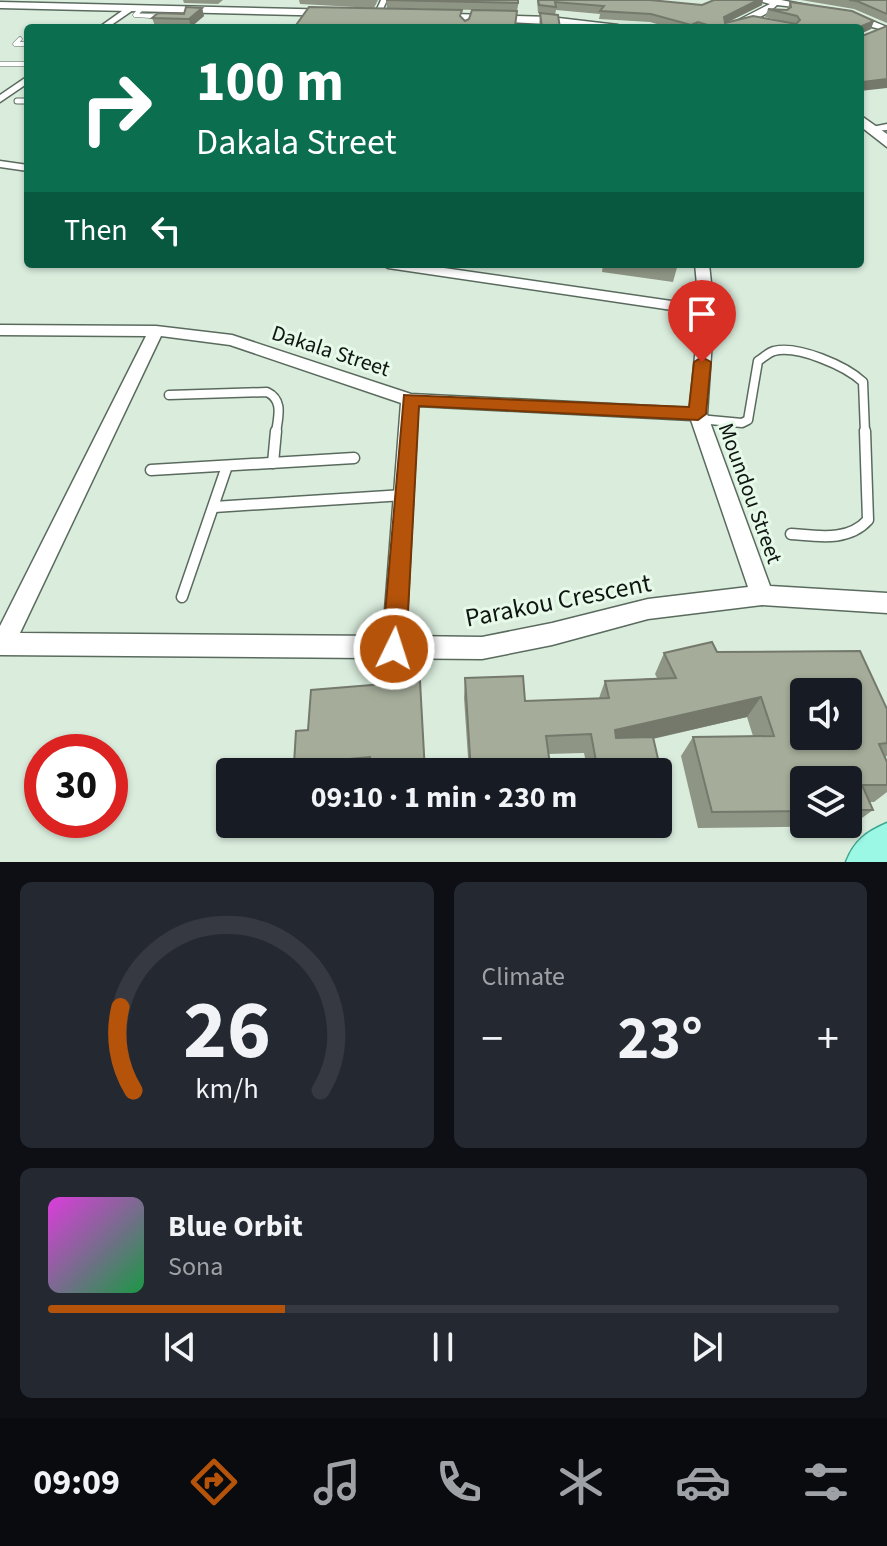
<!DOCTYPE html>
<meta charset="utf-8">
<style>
:root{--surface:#171b24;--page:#242831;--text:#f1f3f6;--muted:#9ea1a6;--line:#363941;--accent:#b45309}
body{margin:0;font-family:"Source Sans 3",sans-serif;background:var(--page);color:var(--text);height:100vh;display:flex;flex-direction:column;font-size:30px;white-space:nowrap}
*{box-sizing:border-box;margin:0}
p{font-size:26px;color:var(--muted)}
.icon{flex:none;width:44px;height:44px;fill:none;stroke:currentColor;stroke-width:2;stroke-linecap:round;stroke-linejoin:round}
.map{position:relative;height:862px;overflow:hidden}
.sheet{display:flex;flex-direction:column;gap:20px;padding:20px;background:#0d0f14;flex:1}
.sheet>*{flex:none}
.guide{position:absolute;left:24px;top:24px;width:840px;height:244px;border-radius:8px;box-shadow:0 2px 6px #0004;background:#0b6e4f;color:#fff;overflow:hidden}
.fabs{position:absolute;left:790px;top:678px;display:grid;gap:16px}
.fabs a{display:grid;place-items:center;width:72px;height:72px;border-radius:8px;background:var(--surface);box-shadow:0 2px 6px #0004;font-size:40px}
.speed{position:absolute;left:24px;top:734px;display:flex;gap:16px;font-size:40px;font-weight:700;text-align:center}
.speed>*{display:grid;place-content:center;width:104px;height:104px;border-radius:50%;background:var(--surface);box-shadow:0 2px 6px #0004;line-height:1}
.speed .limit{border:12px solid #d22;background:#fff;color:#111}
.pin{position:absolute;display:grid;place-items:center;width:68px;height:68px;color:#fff;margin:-82px -34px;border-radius:50% 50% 50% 0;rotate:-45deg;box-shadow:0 0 8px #0007}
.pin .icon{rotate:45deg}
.me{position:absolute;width:88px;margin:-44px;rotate:4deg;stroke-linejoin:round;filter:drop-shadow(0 0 6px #0008)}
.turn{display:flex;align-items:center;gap:28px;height:168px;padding:0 40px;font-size:36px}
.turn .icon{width:104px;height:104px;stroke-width:2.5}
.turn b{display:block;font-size:56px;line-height:68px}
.then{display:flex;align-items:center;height:76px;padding:0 40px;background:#0003;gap:16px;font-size:30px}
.big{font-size:60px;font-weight:700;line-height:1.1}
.sheet .card{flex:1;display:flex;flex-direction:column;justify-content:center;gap:12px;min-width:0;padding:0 28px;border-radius:12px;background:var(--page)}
.sheet .dial{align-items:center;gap:0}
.dial svg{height:208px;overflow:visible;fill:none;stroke:var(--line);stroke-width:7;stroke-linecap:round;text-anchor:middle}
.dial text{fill:var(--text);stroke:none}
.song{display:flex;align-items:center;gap:24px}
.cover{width:96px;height:96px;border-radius:12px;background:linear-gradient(135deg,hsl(300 70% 55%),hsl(140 70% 35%))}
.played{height:8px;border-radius:4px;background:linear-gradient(90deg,var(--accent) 30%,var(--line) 30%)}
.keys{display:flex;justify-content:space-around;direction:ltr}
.heat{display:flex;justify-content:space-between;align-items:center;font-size:44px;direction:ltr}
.sheet .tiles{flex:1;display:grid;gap:20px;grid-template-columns:1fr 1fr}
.card:last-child{grid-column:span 2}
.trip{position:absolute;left:216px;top:758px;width:456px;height:80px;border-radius:8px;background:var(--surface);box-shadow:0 2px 6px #0004;font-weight:700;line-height:80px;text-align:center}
.tabs{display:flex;height:128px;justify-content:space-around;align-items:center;background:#090b0e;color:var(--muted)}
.tabs .icon{width:56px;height:56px}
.tabs .on{color:var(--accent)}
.tabs b{font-size:36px;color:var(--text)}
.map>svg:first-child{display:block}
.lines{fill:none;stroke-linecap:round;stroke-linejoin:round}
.lane-far3-casing{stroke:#5a6b5e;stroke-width:5}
.lane-far2-casing{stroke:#5a6b5e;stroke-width:7}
.lane-far1-casing{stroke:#5a6b5e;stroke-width:11}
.lane-casing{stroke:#5a6b5e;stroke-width:13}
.street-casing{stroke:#5a6b5e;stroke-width:3}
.secondary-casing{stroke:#5a6b5e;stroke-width:3}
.primary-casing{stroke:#3fa690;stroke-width:3}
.lane-far3{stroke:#fff;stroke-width:4}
.lane-far2{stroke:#fff;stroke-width:5}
.lane-far1{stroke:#fff;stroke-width:8}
.lane{stroke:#fff;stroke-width:10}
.street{fill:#fff;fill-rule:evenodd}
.secondary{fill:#fff;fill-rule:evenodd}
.primary{fill:#9bf8e5;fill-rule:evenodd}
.wall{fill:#8e9584;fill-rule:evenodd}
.shaded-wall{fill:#74796c}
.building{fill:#a5ad9a;stroke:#74796c;stroke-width:2;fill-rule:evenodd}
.route{fill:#b45309;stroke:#753606;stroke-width:2}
.labels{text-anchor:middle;stroke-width:6;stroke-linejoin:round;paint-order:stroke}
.street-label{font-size:22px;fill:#0f1611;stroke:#e7faea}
.near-street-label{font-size:26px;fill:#0f1611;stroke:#e7faea}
</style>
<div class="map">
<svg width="887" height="862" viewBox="0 0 887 862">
<rect width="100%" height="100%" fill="#daeddd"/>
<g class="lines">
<defs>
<g id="lane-far3">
<polyline points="142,8 135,15 165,17"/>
<polyline points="20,39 15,44 28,44"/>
<polyline points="0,64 28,64"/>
</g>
<polyline id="lane-far2" points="17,101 28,101"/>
<g id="lane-far1">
<path d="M169,395L267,392C284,400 278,417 276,433"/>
<path d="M699,419L742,423L748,420L758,361C763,358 769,352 774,351C798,345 846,366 863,382L865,433"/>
</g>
<g id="lane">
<polyline points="273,463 276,431"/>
<polyline points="151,470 354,458"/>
<polyline points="214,507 404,495"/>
<path d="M791,534C818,536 848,542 868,520L865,431"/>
<polyline points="182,597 227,466"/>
</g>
<g id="street">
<polygon points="381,0 387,0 379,18 373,18"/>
<path d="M756,0H781L816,7L812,9L777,5C765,17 740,28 723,28L770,4Z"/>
<polygon points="129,6 136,8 107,28 98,28"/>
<polygon points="850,12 887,27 887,31 861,24"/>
<polygon points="28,76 28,83 0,102 0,95"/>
<polygon points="887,124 887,130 872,131 867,128"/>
<polygon points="0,161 28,165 28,171 0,167"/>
<path d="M381,264H416L699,305L695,264H709L714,311L707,414L770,586L887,593V613L762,605L648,619L552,645L482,659L0,655V626L146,336L0,335V325L156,326L232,335L411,394L690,408L699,314L388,268ZM161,336L230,345L401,403L383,636L20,633ZM418,406L691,420L748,587L648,599L552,623L482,637L406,636Z"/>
</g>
<g id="secondary">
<polygon points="0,2 340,10 345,13 340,16 0,8"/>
<polygon points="423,13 550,17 618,25 624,28 427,18 422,15"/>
<polygon points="860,115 887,134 887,147 860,126"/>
</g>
<path id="primary" d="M887,823V862H846C854,841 866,832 887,823Z"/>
</defs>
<use href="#lane-far3" class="lane-far3-casing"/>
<use href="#lane-far2" class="lane-far2-casing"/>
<use href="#lane-far1" class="lane-far1-casing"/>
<use href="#lane" class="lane-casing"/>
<use href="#street" class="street-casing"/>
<use href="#secondary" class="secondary-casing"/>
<use href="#primary" class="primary-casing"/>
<use href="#lane-far3" class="lane-far3"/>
<use href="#lane-far2" class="lane-far2"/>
<use href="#lane-far1" class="lane-far1"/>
<use href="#lane" class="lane"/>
<use href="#street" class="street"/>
<use href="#secondary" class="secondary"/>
<use href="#primary" class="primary"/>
</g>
<g class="wall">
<polygon points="183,0 223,0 218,4 184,3"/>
<polygon points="299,0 378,0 374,8 300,4"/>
<polygon points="386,0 519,0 517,11 387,8"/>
<polygon points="537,0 651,0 702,5 762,5 728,22 795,24 765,17 768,9 787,10 790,2 871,29 862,33 862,36 887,26 860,91 860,28 671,28 650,22 599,19 600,14 556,10 555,15 560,28 539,28 540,14 538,13"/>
<polygon points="801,0 887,0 887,23 854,9"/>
<polygon points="202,8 204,16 191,27 155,26 152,18 184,14"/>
<polygon points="517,11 515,28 294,28 462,18 465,21"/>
<polygon points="603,264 678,264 673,282 602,272"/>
<path d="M717,652L887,709V756L885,757L887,762V792L874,802H869L873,810L851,826L698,828L681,756L693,737L753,736L747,717L653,739L662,776L658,783V772H588L584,753L548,754L551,772H469L464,698L465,678L525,701L599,698L605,681L657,678L655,674L664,653ZM804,780H848V824H804Z"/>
<polygon points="296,731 425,772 298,772 294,764"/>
</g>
<g class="shaded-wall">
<polygon points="758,0 763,0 762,5 722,25 724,17"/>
<polygon points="202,8 204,16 191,27 189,19"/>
<polygon points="874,21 871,29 860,34 862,26"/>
<polygon points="698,22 697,28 690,28 691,25"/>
<polygon points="887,79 887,88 860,91 862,82"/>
<polygon points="761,697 747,717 607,749 615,730"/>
</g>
<g class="building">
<polygon points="386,0 518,0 518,3"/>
<polygon points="538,0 650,0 702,5 714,0 758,0 724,17 725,23 753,16 796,24 800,20 797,16 768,9 787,10 791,7 790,2 852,11 874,21 862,26 862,36 887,26 887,79 862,82 860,81 860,28 717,28 698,22 691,25 651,14 600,11 604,6 555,2 556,7 539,5"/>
<polygon points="849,0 887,0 887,14 857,1"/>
<polygon points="186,7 202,8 189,19 152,18 158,13 184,14"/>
<polygon points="309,7 462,10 460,16 465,21 469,19 472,10 517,11 515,26 492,25 491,28 426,28 427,26 294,28"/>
<polygon points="540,13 558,15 560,28 542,28"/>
<path d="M712,642L717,652L860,651L887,709V743L879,744L887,762V785H862L873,810H848V780H804V811L712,812L693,737L774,736L761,697L615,730L616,738L653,737L662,776L658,777V772H598L591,734L546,736L551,772H471L465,678L523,676L525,701L609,698L605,681L676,678L664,653ZM804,692H848V736H804Z"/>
<polygon points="420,681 425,772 370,772 370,757 294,764 296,731 308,730 311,690"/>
</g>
<polygon class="route" points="702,357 711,362 706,414 698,420 419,406 406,649 402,657 394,660 385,657 382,649 404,395 689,407 694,362"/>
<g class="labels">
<g class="street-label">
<text transform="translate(331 350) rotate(18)" y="8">Dakala Street</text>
<text transform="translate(751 493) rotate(70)" y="8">Moundou Street</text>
</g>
<g class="near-street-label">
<text transform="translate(558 600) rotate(-11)" y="9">Parakou Crescent</text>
</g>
</g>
</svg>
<div class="fabs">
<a><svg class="icon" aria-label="sound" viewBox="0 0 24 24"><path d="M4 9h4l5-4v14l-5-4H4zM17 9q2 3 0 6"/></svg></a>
<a><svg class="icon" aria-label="layers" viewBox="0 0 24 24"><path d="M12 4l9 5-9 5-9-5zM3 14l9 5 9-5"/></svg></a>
</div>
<div class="speed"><div class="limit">30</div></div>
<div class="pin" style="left:702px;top:362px;background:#d93025"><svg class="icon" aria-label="arrive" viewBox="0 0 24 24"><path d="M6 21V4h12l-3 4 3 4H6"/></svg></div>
<svg class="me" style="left:394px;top:649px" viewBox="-20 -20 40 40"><circle r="17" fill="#b45309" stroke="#fff" stroke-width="3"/><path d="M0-11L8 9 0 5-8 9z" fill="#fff"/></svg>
<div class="trip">09:10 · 1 min · 230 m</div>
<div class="guide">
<div class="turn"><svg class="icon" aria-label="right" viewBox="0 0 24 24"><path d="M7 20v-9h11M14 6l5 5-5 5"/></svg><div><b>100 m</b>Dakala Street</div></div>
<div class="then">Then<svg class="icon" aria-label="left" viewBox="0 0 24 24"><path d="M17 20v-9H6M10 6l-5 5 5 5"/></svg></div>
</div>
</div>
<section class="sheet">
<div class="tiles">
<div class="card dial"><svg viewBox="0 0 100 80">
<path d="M14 69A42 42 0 1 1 86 69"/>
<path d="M14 69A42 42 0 0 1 9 37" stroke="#b45309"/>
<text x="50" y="56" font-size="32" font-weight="700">26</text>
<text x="50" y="72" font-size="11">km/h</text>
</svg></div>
<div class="card"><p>Climate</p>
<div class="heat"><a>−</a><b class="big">23°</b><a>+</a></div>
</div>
<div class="card">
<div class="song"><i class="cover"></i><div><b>Blue Orbit</b><p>Sona</p></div></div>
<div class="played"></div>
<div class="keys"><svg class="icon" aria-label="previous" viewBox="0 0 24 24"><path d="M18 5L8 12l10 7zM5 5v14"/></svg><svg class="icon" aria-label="pause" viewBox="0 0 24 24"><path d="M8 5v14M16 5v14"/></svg><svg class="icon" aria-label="next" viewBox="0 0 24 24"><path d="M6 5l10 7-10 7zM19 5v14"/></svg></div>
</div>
</div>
</section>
<nav class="tabs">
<b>09:09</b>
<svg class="icon on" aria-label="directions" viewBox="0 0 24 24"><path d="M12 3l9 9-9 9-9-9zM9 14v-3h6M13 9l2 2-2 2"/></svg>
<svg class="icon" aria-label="music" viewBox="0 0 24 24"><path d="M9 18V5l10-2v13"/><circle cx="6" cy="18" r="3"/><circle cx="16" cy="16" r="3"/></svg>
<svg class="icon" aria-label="phone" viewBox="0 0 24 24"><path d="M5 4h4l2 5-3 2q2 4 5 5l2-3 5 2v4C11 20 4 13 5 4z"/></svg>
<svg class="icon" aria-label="climate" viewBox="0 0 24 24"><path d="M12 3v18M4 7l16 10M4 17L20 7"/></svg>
<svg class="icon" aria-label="car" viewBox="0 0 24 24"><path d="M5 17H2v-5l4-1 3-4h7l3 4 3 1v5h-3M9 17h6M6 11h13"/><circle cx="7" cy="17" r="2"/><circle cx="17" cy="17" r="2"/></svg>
<svg class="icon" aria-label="filters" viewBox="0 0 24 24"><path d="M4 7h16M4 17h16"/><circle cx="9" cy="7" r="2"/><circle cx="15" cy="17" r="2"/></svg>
</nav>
